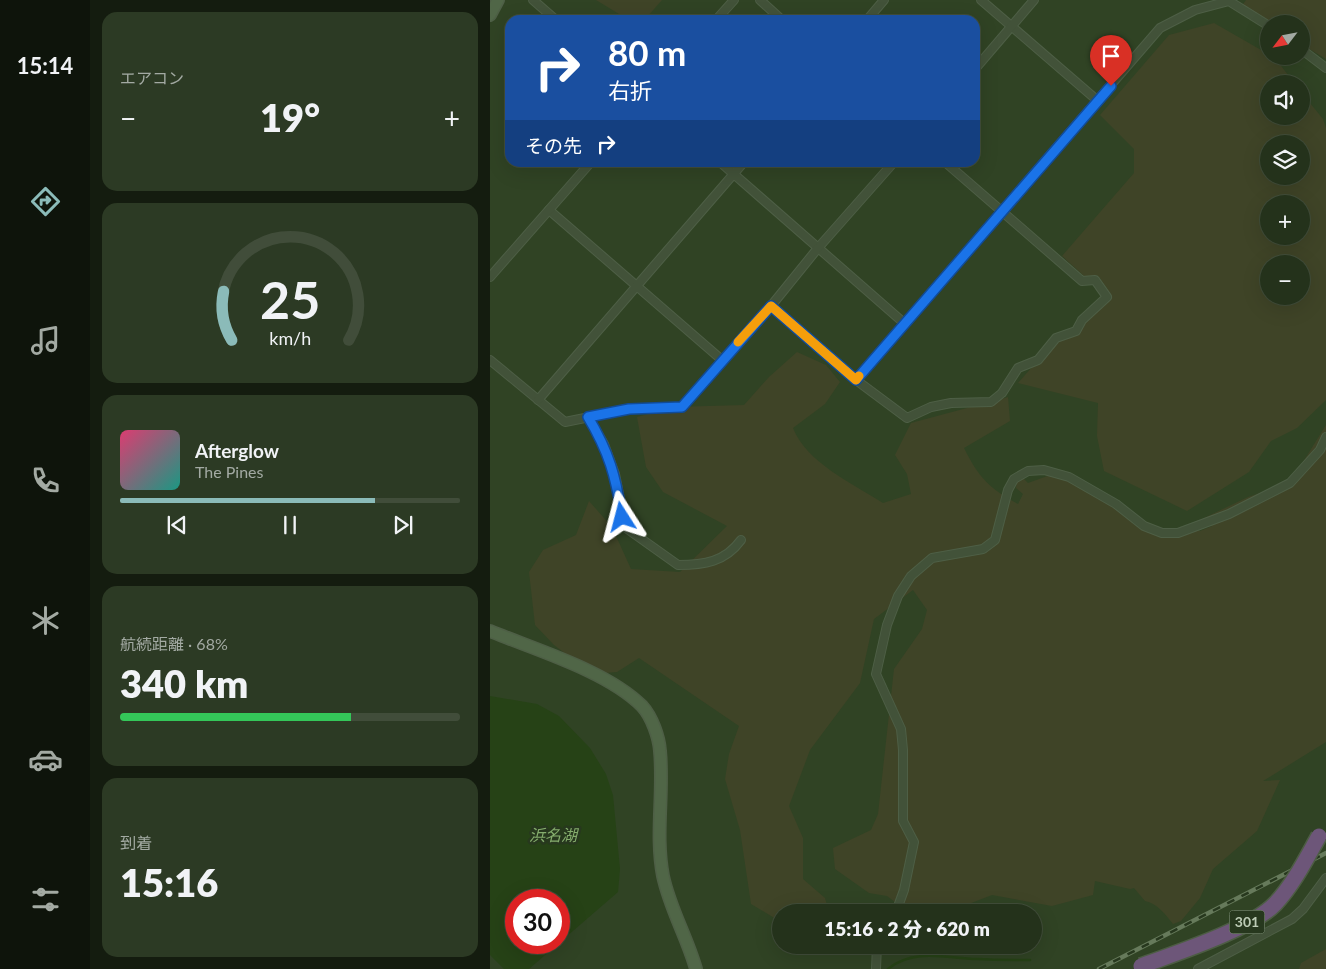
<!DOCTYPE html>
<html lang="ja">
<meta charset="utf-8">
<style>
:root{--surface:#24321b;--page:#2c3a24;--text:#f1f3f6;--muted:#a3aaa3;--line:#414d3a;--accent:#8bbbb9}
body{margin:0;font-family:Lato,"Noto Sans JP",sans-serif;background:var(--page);color:var(--text);height:100vh;display:flex;flex-direction:column;font-size:19px;white-space:nowrap}
*{box-sizing:border-box;margin:0}
p{font-size:16px;color:var(--muted)}
.icon{flex:none;width:28px;height:28px;fill:none;stroke:currentColor;stroke-width:2;stroke-linecap:round;stroke-linejoin:round}
.map{position:relative;flex:1;overflow:hidden}
.side{display:flex;flex-direction:column;gap:12px;padding:12px;background:#141c0f;width:400px}
.side>*{flex:none}
.hud{position:absolute;left:15px;top:15px;width:475px;height:152px;border-radius:15px;box-shadow:0 5px 20px #0002,0 0 0 1px var(--line);background:#1a4fa0;color:#fff;overflow:hidden}
.needle{width:32px;rotate:238deg}
.buttons{position:absolute;left:770px;top:15px;display:grid;gap:10px}
.buttons a{display:grid;place-items:center;width:50px;height:50px;border-radius:50%;background:var(--surface);box-shadow:0 5px 20px #0002,0 0 0 1px var(--line);font-size:25px}
.speed{position:absolute;left:15px;top:889px;display:flex;gap:10px;font-size:25px;font-weight:700;text-align:center}
.speed>*{display:grid;place-content:center;width:65px;height:65px;border-radius:50%;background:var(--surface);box-shadow:0 5px 20px #0002,0 0 0 1px var(--line);line-height:1}
.speed .limit{border:8px solid #d22;background:#fff;color:#111}
.pin{position:absolute;display:grid;place-items:center;width:42px;height:42px;color:#fff;margin:-51px -21px;border-radius:50% 50% 50% 0;rotate:-45deg;box-shadow:0 0 5px #0007}
.pin .icon{rotate:45deg}
.me{position:absolute;width:55px;margin:-28px;rotate:351deg;stroke-linejoin:round;filter:drop-shadow(0 0 4px #0008)}
.turn{display:flex;align-items:center;gap:18px;height:105px;padding:0 20px;font-size:22px}
.turn .icon{width:65px;height:65px;stroke-width:2.5}
.turn b{display:block;font-size:35px;line-height:42px}
.then{display:flex;align-items:center;height:48px;padding:0 20px;background:#0003;gap:10px;font-size:19px}
.big{font-size:38px;font-weight:800;line-height:1.1}
.side .widget{flex:1;display:flex;flex-direction:column;justify-content:center;gap:8px;min-width:0;padding:0 18px;border-radius:15px;background:var(--page)}
.side .dial{align-items:center;gap:0}
.dial svg{height:130px;overflow:visible;fill:none;stroke:var(--line);stroke-width:7;stroke-linecap:round;text-anchor:middle}
.dial text{fill:var(--text);stroke:none}
.song{display:flex;align-items:center;gap:15px}
.cover{width:60px;height:60px;border-radius:8px;background:linear-gradient(135deg,hsl(340 70% 55%),hsl(170 70% 35%))}
.played{height:5px;border-radius:2px;background:linear-gradient(90deg,var(--accent) 75%,var(--line) 75%)}
.keys{display:flex;justify-content:space-around;direction:ltr}
.heat{display:flex;justify-content:space-between;align-items:center;font-size:28px;direction:ltr}
.charge{height:8px;border-radius:4px;background:linear-gradient(90deg,#34c759 68%,var(--line) 0)}
.trip{position:absolute;left:282px;top:904px;width:270px;height:50px;border-radius:25px;background:var(--surface);box-shadow:0 5px 20px #0002,0 0 0 1px var(--line);font-weight:800;line-height:50px;text-align:center}
main{display:flex;flex:1;min-height:0}
.menu{display:flex;flex-direction:column;width:90px;justify-content:space-around;align-items:center;background:#0e140b;color:var(--muted)}
.menu .icon{width:35px;height:35px}
.menu .selected{color:var(--accent)}
.menu b{font-size:22px;color:var(--text)}
.map>svg:first-child{display:block}
.green{fill:#3f4427;fill-rule:evenodd}
.water{fill:#264216;fill-rule:evenodd}
.lines{fill:none;stroke-linecap:round;stroke-linejoin:round}
.stream{stroke:#264216;stroke-width:2.5}
.street-casing{stroke:#4e5f46;stroke-width:10}
.secondary-casing{stroke:#4e5f46;stroke-width:14}
.street{stroke:#425239;stroke-width:8}
.secondary{stroke:#506647;stroke-width:11}
.rail-casing{stroke:#667a5b;stroke-width:4.5}
.rail{stroke:#27381e;stroke-width:2.5;stroke-dasharray:8;stroke-linecap:butt}
.highway-bridge-casing{stroke:#4d5d44;stroke-width:18;stroke-linecap:butt}
.highway-bridge{stroke:#6d5679;stroke-width:15}
.route-casing{stroke:#114b97;stroke-width:12}
.route{stroke:#1a73e8;stroke-width:9}
.slow{stroke:#f59e0b;stroke-width:9}
.labels{text-anchor:middle;stroke-width:5;stroke-linejoin:round;paint-order:stroke}
.shield{fill:#27381e;stroke:#90a088;stroke-width:1}
.shield-label{font-size:14px;font-weight:bold;fill:#bdccb6}
.water-label{font-size:16px;font-style:italic;fill:#85ad6d;stroke:#27381e}
</style>
<main>
<nav class="menu">
<b>15:14</b>
<svg class="icon selected" aria-label="directions" viewBox="0 0 24 24"><path d="M12 3l9 9-9 9-9-9zM9 14v-3h6M13 9l2 2-2 2"/></svg>
<svg class="icon" aria-label="music" viewBox="0 0 24 24"><path d="M9 18V5l10-2v13"/><circle cx="6" cy="18" r="3"/><circle cx="16" cy="16" r="3"/></svg>
<svg class="icon" aria-label="phone" viewBox="0 0 24 24"><path d="M5 4h4l2 5-3 2q2 4 5 5l2-3 5 2v4C11 20 4 13 5 4z"/></svg>
<svg class="icon" aria-label="climate" viewBox="0 0 24 24"><path d="M12 3v18M4 7l16 10M4 17L20 7"/></svg>
<svg class="icon" aria-label="car" viewBox="0 0 24 24"><path d="M5 17H2v-5l4-1 3-4h7l3 4 3 1v5h-3M9 17h6M6 11h13"/><circle cx="7" cy="17" r="2"/><circle cx="17" cy="17" r="2"/></svg>
<svg class="icon" aria-label="filters" viewBox="0 0 24 24"><path d="M4 7h16M4 17h16"/><circle cx="9" cy="7" r="2"/><circle cx="15" cy="17" r="2"/></svg>
</nav>
<section class="side">
<div class="widget"><p>エアコン</p>
<div class="heat"><a>−</a><b class="big">19°</b><a>+</a></div>
</div>
<div class="widget dial"><svg viewBox="0 0 100 80">
<path d="M14 69A42 42 0 1 1 86 69"/>
<path d="M14 69A42 42 0 0 1 9 39" stroke="#8bbbb9"/>
<text x="50" y="56" font-size="32" font-weight="700">25</text>
<text x="50" y="72" font-size="11">km/h</text>
</svg></div>
<div class="widget">
<div class="song"><i class="cover"></i><div><b>Afterglow</b><p>The Pines</p></div></div>
<div class="played"></div>
<div class="keys"><svg class="icon" aria-label="previous" viewBox="0 0 24 24"><path d="M18 5L8 12l10 7zM5 5v14"/></svg><svg class="icon" aria-label="pause" viewBox="0 0 24 24"><path d="M8 5v14M16 5v14"/></svg><svg class="icon" aria-label="next" viewBox="0 0 24 24"><path d="M6 5l10 7-10 7zM19 5v14"/></svg></div>
</div>
<div class="widget"><p>航続距離 · 68%</p><b class="big">340 km</b><div class="charge"></div></div>
<div class="widget"><p>到着</p><b class="big">15:16</b></div>
</section>
<div class="map">
<svg width="836" height="969" viewBox="0 0 836 969">
<rect width="100%" height="100%" fill="#304324"/>
<g class="green">
<polygon points="106,0 172,0 157,17 139,20"/>
<polygon points="756,0 836,0 836,59 811,44 811,24 779,24 751,7"/>
<path d="M724,23L785,58L805,84H779V116H811V92L833,119L836,128V400L807,428L781,441L759,472L697,511L614,471L607,436L608,403L528,383L564,342L576,338L622,296L609,277L594,276L572,256L644,173V149L610,115L679,35ZM779,144H811V176H779ZM779,204H811V236H779ZM779,264H811V296H779Z"/>
<path d="M307,352L336,365L350,382L335,404L303,428C317,463 362,483 393,503L421,494L417,474L405,455L421,423L518,397L520,421L474,448C489,478 499,488 528,504L533,494L526,488L528,473L538,483L563,474L602,492L665,534L703,528L710,531L722,526L714,518L758,497L800,483L836,425V742L773,781L790,780L767,831L723,869L710,898L691,921L683,924C676,915 667,903 655,901L644,888L640,889L605,881L603,895L562,906L502,895L471,907L446,912H418L397,896L379,893L345,869L343,848L381,830L388,814L404,669L432,629L437,610L423,590L384,619L370,683L320,750L299,806L313,838V879L335,898L339,912H291V922L261,904L250,830L235,779L239,754L249,726L149,658L127,672L102,674L64,645L45,625L39,572L53,550L86,535L99,501L122,527L141,569L190,572L237,526L173,492L156,467L147,417L183,407L254,405L279,377Z"/>
<polygon points="836,949 836,969 809,969 811,963"/>
</g>
<path class="water" d="M0,696L47,704L69,716L100,748L116,774L123,795L130,869L128,892L39,969H14L0,955ZM26,900H69V942H26Z"/>
<g class="lines">
<path class="stream" d="M398,969C423,948 456,958 486,959C504,960 522,960 540,960"/>
<defs>
<g id="street">
<polyline points="43,0 66,20"/>
<polyline points="270,0 292,20"/>
<polyline points="491,0 608,101"/>
<polyline points="226,20 244,0"/>
<polyline points="377,20 394,0"/>
<polyline points="811,49 836,68"/>
<polyline points="485,69 544,0"/>
<polyline points="230,162 414,323"/>
<polyline points="59,210 232,360"/>
<polyline points="0,277 101,162"/>
<polyline points="281,306 366,380 417,418 441,407 461,403 501,402 512,393 528,368 548,360 566,338 586,331 592,320 617,297 605,280 592,281 455,162"/>
<polyline points="0,360 75,422 139,409 192,407 281,306 328,248 404,162"/>
<polyline points="366,380 670,28 705,10 739,1 779,26"/>
<polyline points="48,400 254,162"/>
<path d="M98,417L114,444L125,474L136,528L188,565C214,565 235,562 251,540"/>
<polyline points="406,912 414,890 424,842 413,821 413,750 411,729 386,674 397,625 408,596 421,576 442,558 493,549 505,540 518,490 524,479 538,471 554,470 579,477 626,504 654,526 672,533 688,533 739,514 800,483 830,450 836,437"/>
<polyline points="386,969 387,945"/>
<polyline points="708,969 802,919 813,909 836,878"/>
</g>
<g id="secondary">
<polyline points="0,15 8,0"/>
<path d="M0,631C46,650 117,671 152,706C162,717 169,737 170,751C174,793 165,835 173,876C180,909 197,937 206,969"/>
</g>
</defs>
<use href="#street" class="street-casing"/>
<use href="#secondary" class="secondary-casing"/>
<use href="#street" class="street"/>
<use href="#secondary" class="secondary"/>
<defs>
<polyline id="rail" points="609,969 836,853"/>
</defs>
<use href="#rail" class="rail-casing"/>
<use href="#rail" class="rail"/>
<defs>
<path id="highway-bridge" d="M651,966C686,953 761,929 785,904C803,885 816,859 829,836"/>
</defs>
<use href="#highway-bridge" class="highway-bridge-casing"/>
<use href="#highway-bridge" class="highway-bridge"/>
</g>
<g class="lines">
<defs>
<path id="route" d="M132,517C126,477 119,452 98,417L139,409L192,407L281,306L366,380L621,86"/>
</defs>
<use href="#route" class="route-casing"/>
<use href="#route" class="route"/>
<polyline class="slow" points="248,342 281,306 366,380 369,376"/>
</g>
<g class="labels">
<rect class="shield" x="739.5" y="910.5" width="35" height="23" rx="4"/>
<g class="shield-label">
<text x="757" y="927">301</text>
</g>
<g class="water-label">
<text x="63" y="841">浜名湖</text>
</g>
</g>
</svg>
<div class="buttons">
<a><svg class="needle" viewBox="-14 -14 28 28"><path d="M0-13l5 13h-10z" fill="#e53935"/><path d="M0 13l5-13h-10z" fill="#a3aaa3"/></svg></a>
<a><svg class="icon" aria-label="sound" viewBox="0 0 24 24"><path d="M4 9h4l5-4v14l-5-4H4zM17 9q2 3 0 6"/></svg></a>
<a><svg class="icon" aria-label="layers" viewBox="0 0 24 24"><path d="M12 4l9 5-9 5-9-5zM3 14l9 5 9-5"/></svg></a>
<a>+</a>
<a>−</a>
</div>
<div class="speed"><div class="limit">30</div></div>
<div class="pin" style="left:621px;top:86px;background:#d93025"><svg class="icon" aria-label="arrive" viewBox="0 0 24 24"><path d="M6 21V4h12l-3 4 3 4H6"/></svg></div>
<svg class="me" style="left:132px;top:517px" viewBox="-20 -20 40 40"><path d="M0-17L14 15 0 8-14 15z" fill="#1a73e8" stroke="#fff" stroke-width="4"/></svg>
<div class="trip">15:16 · 2 分 · 620 m</div>
<div class="hud">
<div class="turn"><svg class="icon" aria-label="right" viewBox="0 0 24 24"><path d="M7 20v-9h11M14 6l5 5-5 5"/></svg><div><b>80 m</b>右折</div></div>
<div class="then">その先<svg class="icon" aria-label="right" viewBox="0 0 24 24"><path d="M7 20v-9h11M14 6l5 5-5 5"/></svg></div>
</div>
</div>
</main>
